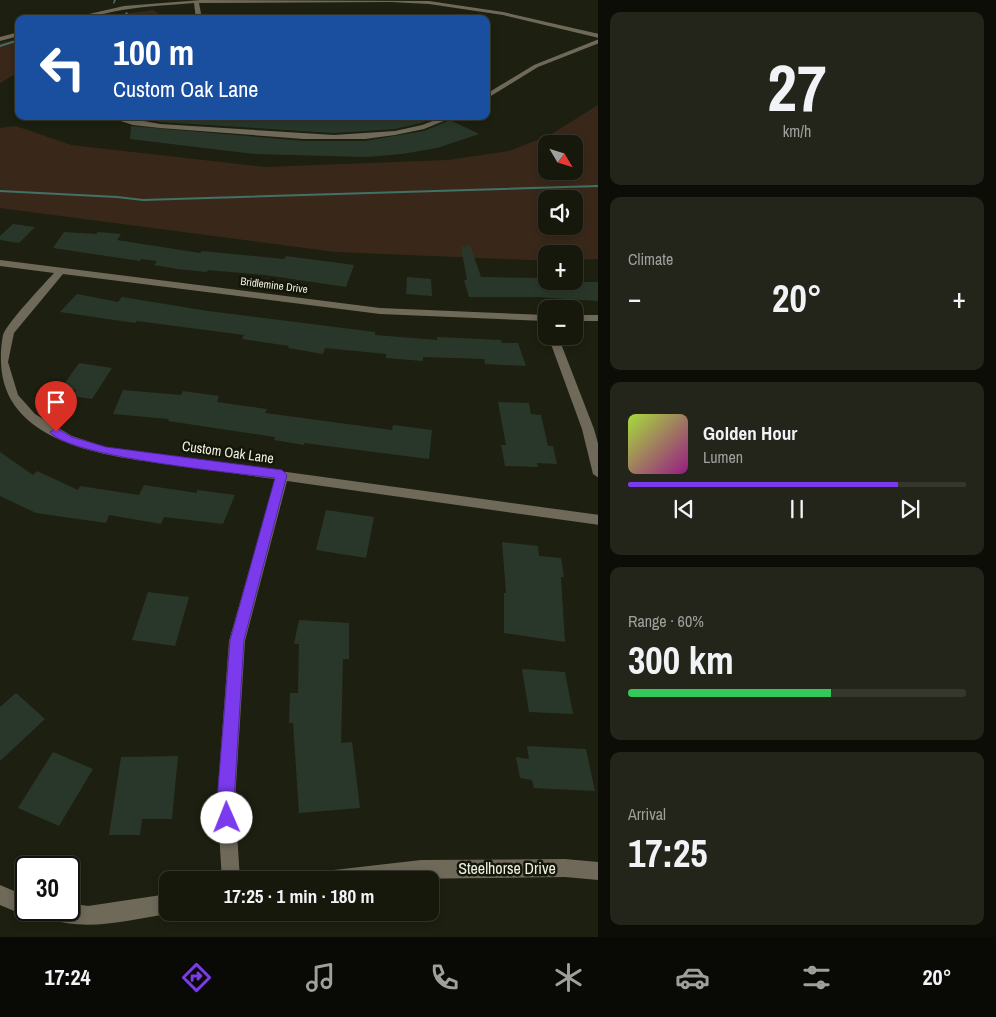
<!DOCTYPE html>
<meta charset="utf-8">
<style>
:root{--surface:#16180c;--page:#23251a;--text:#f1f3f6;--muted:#9ea09d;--line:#35372d;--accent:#7c3aed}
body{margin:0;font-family:"Archivo Narrow",sans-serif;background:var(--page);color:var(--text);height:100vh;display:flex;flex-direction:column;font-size:19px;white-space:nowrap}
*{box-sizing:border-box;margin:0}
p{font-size:16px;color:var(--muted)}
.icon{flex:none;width:28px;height:28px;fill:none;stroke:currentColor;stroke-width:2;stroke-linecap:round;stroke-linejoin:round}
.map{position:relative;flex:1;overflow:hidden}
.side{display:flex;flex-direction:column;gap:12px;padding:12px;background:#0c0d07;width:398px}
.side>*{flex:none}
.guide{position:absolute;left:15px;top:15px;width:475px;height:105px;border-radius:10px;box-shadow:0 2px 8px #0003,0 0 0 1px var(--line);background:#1a4fa0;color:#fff;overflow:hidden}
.needle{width:32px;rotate:128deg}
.tools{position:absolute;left:538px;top:135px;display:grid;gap:10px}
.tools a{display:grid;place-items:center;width:45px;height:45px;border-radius:10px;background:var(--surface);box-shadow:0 2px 8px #0003,0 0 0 1px var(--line);font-size:25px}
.speed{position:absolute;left:15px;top:856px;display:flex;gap:10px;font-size:25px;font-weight:700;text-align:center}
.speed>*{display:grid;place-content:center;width:65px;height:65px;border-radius:50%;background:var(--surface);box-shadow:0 2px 8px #0003,0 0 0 1px var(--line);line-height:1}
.speed .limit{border:2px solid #111;border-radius:8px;background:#fff;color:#111}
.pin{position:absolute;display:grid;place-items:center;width:42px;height:42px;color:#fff;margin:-51px -21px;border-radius:50% 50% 50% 0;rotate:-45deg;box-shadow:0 0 5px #0007}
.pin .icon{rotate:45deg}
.me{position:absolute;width:55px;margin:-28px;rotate:359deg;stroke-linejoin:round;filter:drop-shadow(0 0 4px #0008)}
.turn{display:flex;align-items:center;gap:18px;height:105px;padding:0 15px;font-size:22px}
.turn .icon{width:65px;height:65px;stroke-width:2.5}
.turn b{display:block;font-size:35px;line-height:42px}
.big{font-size:38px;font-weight:700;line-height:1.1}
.side .widget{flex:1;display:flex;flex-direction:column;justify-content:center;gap:8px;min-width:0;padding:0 18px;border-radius:10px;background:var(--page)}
.side .dial{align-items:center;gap:0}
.dial b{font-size:65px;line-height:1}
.song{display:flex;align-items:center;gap:15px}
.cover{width:60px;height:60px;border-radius:8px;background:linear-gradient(135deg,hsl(80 70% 55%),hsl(310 70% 35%))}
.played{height:5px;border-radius:2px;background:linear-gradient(90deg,var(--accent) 80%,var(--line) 80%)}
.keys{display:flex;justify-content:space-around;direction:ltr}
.heat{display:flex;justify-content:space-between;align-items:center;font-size:28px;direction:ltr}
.charge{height:8px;border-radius:4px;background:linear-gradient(90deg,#34c759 60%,var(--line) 0)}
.trip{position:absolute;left:159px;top:871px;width:280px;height:50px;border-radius:10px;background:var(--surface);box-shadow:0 2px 8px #0003,0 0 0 1px var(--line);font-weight:700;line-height:50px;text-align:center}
.dock{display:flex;height:80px;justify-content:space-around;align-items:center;background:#090a05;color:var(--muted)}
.dock .icon{width:35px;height:35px}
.dock .current{color:var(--accent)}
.dock b{font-size:22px;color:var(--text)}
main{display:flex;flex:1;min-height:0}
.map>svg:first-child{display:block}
.green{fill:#39281a;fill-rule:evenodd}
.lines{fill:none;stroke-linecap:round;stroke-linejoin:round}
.stream{fill:#427165;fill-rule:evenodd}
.building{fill:#29372a}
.minor{fill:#6f6959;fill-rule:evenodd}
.route{fill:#7c3aed;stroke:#51269a}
.labels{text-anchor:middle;stroke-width:5;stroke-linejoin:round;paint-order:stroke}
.far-street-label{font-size:11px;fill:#edefe4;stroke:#141707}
.street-label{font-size:14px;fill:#edefe4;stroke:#141707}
.near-street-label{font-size:16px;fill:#edefe4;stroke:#141707}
</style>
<main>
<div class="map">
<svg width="599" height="937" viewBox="0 0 599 937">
<rect width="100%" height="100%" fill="#1d2010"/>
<g class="green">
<polygon points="153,10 158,13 149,19 88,19"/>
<polygon points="19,38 19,72 0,83 0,43"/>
<path d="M598,105V259L574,260V254H546V260H530L335,252L0,208V128L16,126L71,145L265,167L448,160L509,151L550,135ZM546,144H574V171H546ZM546,199H574V226H546Z"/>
</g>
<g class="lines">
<g class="stream">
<polygon points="114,0 116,0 114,4 113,3"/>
<polygon points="126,12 128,13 126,18 116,19 124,16"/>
<polygon points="19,39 19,41 0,47 0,45"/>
<polygon points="599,185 599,187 143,201 117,198 0,192 0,190 117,196 143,199"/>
</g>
</g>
<g class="building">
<polygon points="132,116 440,116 421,123 395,129 334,133 160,122"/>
<polygon points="450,120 479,134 437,148 402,154 367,157 254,154 130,139 131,126 304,141 365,141 424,131"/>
<polygon points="13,224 35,227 19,243 0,240 0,236"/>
<polygon points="64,232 96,234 98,232 121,234 117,240 200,253 202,251 284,259 286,256 354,265 346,287 265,275 208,270 207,272 177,269 154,265 157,261 141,259 140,261 53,248"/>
<polygon points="470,245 481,277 545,278 544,276 546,276 546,281 574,281 574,278 579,278 580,282 599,282 599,301 538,297 469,297 464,280 467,280 461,247"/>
<polygon points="407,277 431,279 432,296 406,294"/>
<polygon points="77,294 118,302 122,297 208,311 375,332 375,335 437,340 437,337 501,340 502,343 518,343 526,366 485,364 484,359 423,357 423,361 386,358 386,354 325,348 323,354 288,348 289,346 242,339 244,335 137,321 135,323 60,312"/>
<polygon points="79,363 112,368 92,399 72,396 76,390 62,387"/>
<polygon points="123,390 181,395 183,391 219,396 217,402 267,409 265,413 392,430 393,425 432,430 429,459 304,443 304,445 274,440 275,437 168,421 169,419 113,414"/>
<polygon points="498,402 529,403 531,414 541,415 548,446 553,446 557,464 537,463 538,467 505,466 501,445 506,445"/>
<polygon points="0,452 33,475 37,471 78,490 80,486 139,495 144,485 197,493 197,490 235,495 223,524 164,517 161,524 109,515 106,523 36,513 0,496"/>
<polygon points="326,510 374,517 366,558 316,550"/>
<polygon points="502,542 538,546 539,556 561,558 564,577 561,577 565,642 504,633 504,593 506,593"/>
<polygon points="148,592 189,597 175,646 132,640"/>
<polygon points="299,620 349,623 349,659 343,659 341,743 352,742 360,808 299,813 293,723 289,723 290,693 298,693 299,644 294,644"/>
<polygon points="522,669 565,672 573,714 529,712"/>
<polygon points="16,693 45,719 0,761 0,707"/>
<polygon points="527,746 586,749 595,791 534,788 532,780 520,778 516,757 529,759"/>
<polygon points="53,752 93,769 59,826 18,808"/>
<polygon points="178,756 172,819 142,819 140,835 109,835 121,757"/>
</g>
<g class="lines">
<g class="minor">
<path d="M201,0L429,1L503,12L599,34V38L503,15L429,4L391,2L199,3L202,19H196L194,3C170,5 146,6 122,10C104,13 86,19 67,19L124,6Z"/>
<polygon points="19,32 19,36 0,41 0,37"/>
<polygon points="599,39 599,43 538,67 486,99 486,94 534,65"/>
<polygon points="105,116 117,116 160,124 334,135 395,131 422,125 446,116 456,116 424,129 395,135 365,139 304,139 160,128 133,125"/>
<path d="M0,260L380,308L546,315V321L380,314L63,274L14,333L8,362L18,395L35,414L72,436L106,447L599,515V525L287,481L245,641L235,801L240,880H222L217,801L229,641L275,479C243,475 212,470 180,466C123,458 23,450 4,383C0,368 0,351 3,335C7,323 44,284 54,273L0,266Z"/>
<rect x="574" y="315" width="25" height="6"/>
<polygon points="548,336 558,336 594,429 599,447 599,478 593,474 582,429"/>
<polygon points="565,859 599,862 599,880 565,877 316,880 318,873 325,871 421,860"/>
<polygon points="0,885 26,896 26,910 34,910 33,913 26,916 0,905"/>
<path d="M168,894V912H171L168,914C128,920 84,933 45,917L42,910H69V903L88,906Z"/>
</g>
</g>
<path class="route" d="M56,428L72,437L106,447L282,470L287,475L244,640L234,801L235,818L232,824L227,826L221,824L217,801L230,640L275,478C236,473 69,457 50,432Z"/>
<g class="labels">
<g class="far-street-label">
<text transform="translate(274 285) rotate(7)" y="4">Bridlemine Drive</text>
</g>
<g class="street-label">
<text transform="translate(228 452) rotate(8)" y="5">Custom Oak Lane</text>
</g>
<g class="near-street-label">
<text x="507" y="874">Steelhorse Drive</text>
</g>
</g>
</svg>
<div class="tools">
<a><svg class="needle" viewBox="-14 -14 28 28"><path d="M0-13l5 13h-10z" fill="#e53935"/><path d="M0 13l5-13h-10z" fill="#9ea09d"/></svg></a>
<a><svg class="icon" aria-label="sound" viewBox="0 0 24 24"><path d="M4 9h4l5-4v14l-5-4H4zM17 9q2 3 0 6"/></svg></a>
<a>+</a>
<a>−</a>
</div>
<div class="speed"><div class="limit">30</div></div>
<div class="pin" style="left:56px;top:432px;background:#d93025"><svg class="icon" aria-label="arrive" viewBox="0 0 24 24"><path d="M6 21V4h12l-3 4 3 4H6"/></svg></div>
<svg class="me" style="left:227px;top:818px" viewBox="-20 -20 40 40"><circle r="19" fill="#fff"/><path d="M0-13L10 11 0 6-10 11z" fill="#7c3aed"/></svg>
<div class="trip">17:25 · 1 min · 180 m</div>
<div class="guide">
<div class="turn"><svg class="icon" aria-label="left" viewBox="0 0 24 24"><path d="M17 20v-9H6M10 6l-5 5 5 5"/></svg><div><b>100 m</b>Custom Oak Lane</div></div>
</div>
</div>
<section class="side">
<div class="widget dial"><b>27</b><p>km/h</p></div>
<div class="widget"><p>Climate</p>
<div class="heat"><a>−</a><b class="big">20°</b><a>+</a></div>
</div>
<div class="widget">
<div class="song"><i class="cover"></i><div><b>Golden Hour</b><p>Lumen</p></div></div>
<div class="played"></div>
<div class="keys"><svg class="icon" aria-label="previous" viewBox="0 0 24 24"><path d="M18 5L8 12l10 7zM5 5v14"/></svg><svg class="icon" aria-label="pause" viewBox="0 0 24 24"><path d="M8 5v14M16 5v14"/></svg><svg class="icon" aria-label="next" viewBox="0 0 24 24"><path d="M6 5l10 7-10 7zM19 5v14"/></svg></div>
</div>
<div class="widget"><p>Range · 60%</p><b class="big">300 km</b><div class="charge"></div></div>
<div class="widget"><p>Arrival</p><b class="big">17:25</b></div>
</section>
</main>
<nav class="dock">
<b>17:24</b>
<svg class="icon current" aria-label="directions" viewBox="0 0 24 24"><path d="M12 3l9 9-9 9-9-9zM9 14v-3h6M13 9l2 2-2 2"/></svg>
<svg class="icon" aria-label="music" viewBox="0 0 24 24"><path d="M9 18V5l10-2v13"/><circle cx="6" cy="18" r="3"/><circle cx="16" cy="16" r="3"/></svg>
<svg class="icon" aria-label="phone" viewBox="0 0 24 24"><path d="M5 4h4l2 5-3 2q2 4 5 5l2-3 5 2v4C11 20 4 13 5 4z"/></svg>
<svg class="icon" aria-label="climate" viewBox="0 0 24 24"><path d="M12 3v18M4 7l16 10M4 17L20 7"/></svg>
<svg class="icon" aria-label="car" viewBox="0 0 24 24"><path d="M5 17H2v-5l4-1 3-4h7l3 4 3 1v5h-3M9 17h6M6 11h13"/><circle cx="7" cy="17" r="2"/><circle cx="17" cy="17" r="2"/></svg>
<svg class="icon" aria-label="filters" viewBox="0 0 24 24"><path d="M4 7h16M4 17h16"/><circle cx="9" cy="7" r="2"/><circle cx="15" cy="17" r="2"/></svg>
<b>20°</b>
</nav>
